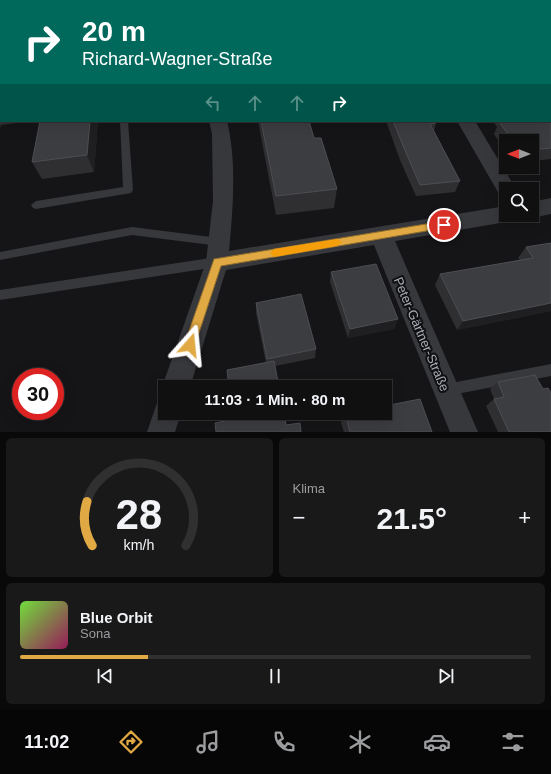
<!DOCTYPE html>
<html lang="de">
<meta charset="utf-8">
<style>
:root{--surface:#101011;--page:#19191a;--text:#f1f3f6;--muted:#9c9d9f;--line:#303031;--accent:#e1a943}
body{margin:0;font-family:Helvetica,sans-serif;background:var(--page);color:var(--text);height:100vh;display:flex;flex-direction:column;font-size:15px;white-space:nowrap}
*{box-sizing:border-box;margin:0}
p{font-size:13px;color:var(--muted)}
.icon{flex:none;width:22px;height:22px;fill:none;stroke:currentColor;stroke-width:2;stroke-linecap:round;stroke-linejoin:round}
.map{position:relative;height:432px;overflow:hidden}
.side{display:flex;flex-direction:column;gap:6px;padding:6px;background:#090909;flex:1}
.side>*{flex:none}
.guide{position:absolute;left:0px;top:0px;width:551px;height:122px;box-shadow:0 4px 16px #0002,0 0 0 1px var(--line);background:#00695c;color:#fff;overflow:hidden}
.needle{width:26px;rotate:270deg}
.controls{position:absolute;left:499px;top:134px;display:grid;gap:8px}
.controls a{display:grid;place-items:center;width:40px;height:40px;border-radius:0px;background:var(--surface);box-shadow:0 4px 16px #0002,0 0 0 1px var(--line);font-size:20px}
.speed{position:absolute;left:12px;top:368px;display:flex;gap:8px;font-size:20px;font-weight:700;text-align:center}
.speed>*{display:grid;place-content:center;width:52px;height:52px;border-radius:50%;background:var(--surface);box-shadow:0 4px 16px #0002,0 0 0 1px var(--line);line-height:1}
.speed .limit{border:6px solid #d22;background:#fff;color:#111}
.pin{position:absolute;display:grid;place-items:center;width:34px;height:34px;color:#fff;margin:-17px;border:2px solid #fff;border-radius:50%;box-shadow:0 1px 4px #0007}
.me{position:absolute;width:44px;margin:-22px;rotate:18deg;stroke-linejoin:round;filter:drop-shadow(0 0 3px #0008)}
.turn{display:flex;align-items:center;gap:14px;height:84px;padding:0 16px;font-size:18px}
.turn .icon{width:52px;height:52px;stroke-width:2.5}
.turn b{display:block;font-size:28px;line-height:34px}
.lanes{display:flex;align-items:center;height:38px;padding:0 16px;background:#0003;justify-content:center;gap:20px;direction:ltr}
.lanes .off{opacity:.35}
.big{font-size:30px;font-weight:700;line-height:1.1}
.side .card{flex:1;display:flex;flex-direction:column;justify-content:center;gap:6px;min-width:0;padding:0 14px;border-radius:6px;background:var(--page)}
.side .dial{align-items:center;gap:0}
.dial svg{height:104px;overflow:visible;fill:none;stroke:var(--line);stroke-width:7;stroke-linecap:round;text-anchor:middle}
.dial text{fill:var(--text);stroke:none}
.song{display:flex;align-items:center;gap:12px}
.cover{width:48px;height:48px;border-radius:6px;background:linear-gradient(135deg,hsl(100 70% 55%),hsl(330 70% 35%))}
.played{height:4px;border-radius:2px;background:linear-gradient(90deg,var(--accent) 25%,var(--line) 25%)}
.keys{display:flex;justify-content:space-around;direction:ltr}
.heat{display:flex;justify-content:space-between;align-items:center;font-size:22px;direction:ltr}
.side .tiles{flex:1;display:grid;gap:6px;grid-template-columns:1fr 1fr}
.card:last-child{grid-column:span 2}
.trip{position:absolute;left:158px;top:380px;width:234px;height:40px;border-radius:0px;background:var(--surface);box-shadow:0 4px 16px #0002,0 0 0 1px var(--line);font-weight:700;line-height:40px;text-align:center}
.menu{display:flex;height:64px;justify-content:space-around;align-items:center;background:#060607;color:var(--muted)}
.menu .icon{width:28px;height:28px}
.menu .active{color:var(--accent)}
.menu b{font-size:18px;color:var(--text)}
.map>svg:first-child{display:block}
.lines{fill:none;stroke-linecap:round;stroke-linejoin:round}
.service{fill:#37383c;fill-rule:evenodd}
.minor{fill:#37383c;fill-rule:evenodd}
.wall{fill:#2f2f32}
.shaded-wall{fill:#1f1f21}
.building{fill:#3c3d40;stroke:#4d4e53}
.route{fill:#e1a943;stroke:#926e2c}
.slow{fill:#f59e0b}
.labels{text-anchor:middle;stroke-width:4;stroke-linejoin:round;paint-order:stroke}
.near-street-label{font-size:13px;fill:#a9adb6;stroke:#101012}
</style>
<div class="map">
<svg width="551" height="432" viewBox="0 0 551 432">
<rect width="100%" height="100%" fill="#151517"/>
<g class="lines">
<g class="service">
<polygon points="120,121 128,121 133,190 131,193 36,209 33,208 31,205 36,201 123,187"/>
<polygon points="132,227 219,238 223,239 224,242 223,245 219,246 132,235 0,260 0,252"/>
<polygon points="217,257 221,259 222,262 221,265 217,267 0,300 0,290"/>
<polygon points="551,364 551,376 446,396 441,395 440,390 441,385 446,384"/>
</g>
<g class="minor">
<rect x="184" y="0" width="14" height="1"/>
<polygon points="535,0 549,0 550,1 536,1"/>
<path d="M209,121H227C237,162 233,208 229,251L506,206V215H516L513,220L506,222L395,241L478,432H450L374,245L226,270L190,387H165V393L162,387L206,262L213,201L212,134Z"/>
<polygon points="457,121 475,121 516,189 506,189 506,196 499,194"/>
<polygon points="551,198 551,214 532,218 525,216 532,215 532,202"/>
<polygon points="165,400 165,413 181,413 175,432 147,432 157,403"/>
</g>
</g>
<g class="wall">
<polygon points="484,0 533,0 534,1 485,1"/>
<polygon points="550,11 551,11 551,68 550,67"/>
<polygon points="0,27 1,27 1,121 34,121 1,125 0,128"/>
<polygon points="40,121 98,121 94,172 42,179 32,162"/>
<polygon points="258,121 309,121 314,138 337,189 334,208 276,215"/>
<polygon points="386,121 435,121 436,123 434,131 460,181 455,192 416,196 400,160"/>
<polygon points="493,121 549,121 551,123 551,159 532,161 532,141 506,141 506,152 494,134 497,127"/>
<polygon points="551,243 551,311 457,330 435,285 440,274 520,260 518,258 526,247"/>
<polygon points="331,272 398,319 394,329 348,338 330,282"/>
<polygon points="256,303 316,349 315,358 275,366 266,363 256,313"/>
<polygon points="498,382 543,389 551,432 498,432 486,406 494,399 490,389"/>
<polygon points="345,413 432,432 344,432 341,423"/>
</g>
<g class="shaded-wall">
<polygon points="90,121 98,121 94,172 87,155"/>
<polygon points="551,303 551,311 457,330 463,321"/>
<polygon points="398,319 394,329 348,338 350,329"/>
</g>
<g class="building">
<rect x="222" y="0" width="44" height="1"/>
<polygon points="346,0 448,0 449,1 346,1"/>
<polygon points="497,0 533,0 534,1 498,1"/>
<polygon points="550,11 551,11 551,51 550,50"/>
<polygon points="0,27 1,27 1,72 0,75"/>
<rect x="0" y="80" width="1" height="26"/>
<polygon points="40,121 90,121 87,155 32,162"/>
<polygon points="261,121 309,121 314,138 321,138 337,189 276,196"/>
<polygon points="393,121 435,121 436,123 430,124 460,181 420,185 404,148"/>
<polygon points="506,121 549,121 551,123 551,148 532,150 532,141 513,141 499,122"/>
<polygon points="551,243 551,303 463,321 440,274 533,258 526,247"/>
<polygon points="376,264 398,319 350,329 331,272"/>
<polygon points="301,294 316,349 267,359 256,303"/>
<polygon points="274,361 279,387 229,387 227,370"/>
<polygon points="535,375 543,389 548,388 551,393 551,432 509,432 494,399 504,397 498,382"/>
<polygon points="420,399 432,432 350,432 345,413 385,413 385,406"/>
<polygon points="233,413 284,413 286,425 300,423 301,432 216,432 215,423 234,419"/>
</g>
<polygon class="route" points="444,221 448,225 444,228 221,266 195,345 194,349 190,351 186,349 184,345 214,259"/>
<polygon class="slow" points="337,239 342,242 337,246 274,257 270,253 274,249"/>
<g class="labels">
<g class="near-street-label">
<text transform="translate(422 334) rotate(67)" y="5">Peter-Gärtner-Straße</text>
</g>
</g>
</svg>
<div class="controls">
<a><svg class="needle" viewBox="-14 -14 28 28"><path d="M0-13l5 13h-10z" fill="#e53935"/><path d="M0 13l5-13h-10z" fill="#9c9d9f"/></svg></a>
<a><svg class="icon" aria-label="search" viewBox="0 0 24 24"><circle cx="10" cy="10" r="6"/><path d="M15 15l6 6"/></svg></a>
</div>
<div class="speed"><div class="limit">30</div></div>
<div class="pin" style="left:444px;top:225px;background:#d93025"><svg class="icon" aria-label="arrive" viewBox="0 0 24 24"><path d="M6 21V4h12l-3 4 3 4H6"/></svg></div>
<svg class="me" style="left:190px;top:345px" viewBox="-20 -20 40 40"><path d="M0-17L14 15 0 8-14 15z" fill="#e1a943" stroke="#fff" stroke-width="4"/></svg>
<div class="trip">11:03 · 1 Min. · 80 m</div>
<div class="guide">
<div class="turn"><svg class="icon" aria-label="right" viewBox="0 0 24 24"><path d="M7 20v-9h11M14 6l5 5-5 5"/></svg><div><b>20 m</b>Richard-Wagner-Straße</div></div>
<div class="lanes"><svg class="icon off" aria-label="left" viewBox="0 0 24 24"><path d="M17 20v-9H6M10 6l-5 5 5 5"/></svg><svg class="icon off" aria-label="ahead" viewBox="0 0 24 24"><path d="M12 20V5M6 11l6-6 6 6"/></svg><svg class="icon off" aria-label="ahead" viewBox="0 0 24 24"><path d="M12 20V5M6 11l6-6 6 6"/></svg><svg class="icon" aria-label="right" viewBox="0 0 24 24"><path d="M7 20v-9h11M14 6l5 5-5 5"/></svg></div>
</div>
</div>
<section class="side">
<div class="tiles">
<div class="card dial"><svg viewBox="0 0 100 80">
<path d="M14 69A42 42 0 1 1 86 69"/>
<path d="M14 69A42 42 0 0 1 10 35" stroke="#e1a943"/>
<text x="50" y="56" font-size="32" font-weight="700">28</text>
<text x="50" y="72" font-size="11">km/h</text>
</svg></div>
<div class="card"><p>Klima</p>
<div class="heat"><a>−</a><b class="big">21.5°</b><a>+</a></div>
</div>
<div class="card">
<div class="song"><i class="cover"></i><div><b>Blue Orbit</b><p>Sona</p></div></div>
<div class="played"></div>
<div class="keys"><svg class="icon" aria-label="previous" viewBox="0 0 24 24"><path d="M18 5L8 12l10 7zM5 5v14"/></svg><svg class="icon" aria-label="pause" viewBox="0 0 24 24"><path d="M8 5v14M16 5v14"/></svg><svg class="icon" aria-label="next" viewBox="0 0 24 24"><path d="M6 5l10 7-10 7zM19 5v14"/></svg></div>
</div>
</div>
</section>
<nav class="menu">
<b>11:02</b>
<svg class="icon active" aria-label="directions" viewBox="0 0 24 24"><path d="M12 3l9 9-9 9-9-9zM9 14v-3h6M13 9l2 2-2 2"/></svg>
<svg class="icon" aria-label="music" viewBox="0 0 24 24"><path d="M9 18V5l10-2v13"/><circle cx="6" cy="18" r="3"/><circle cx="16" cy="16" r="3"/></svg>
<svg class="icon" aria-label="phone" viewBox="0 0 24 24"><path d="M5 4h4l2 5-3 2q2 4 5 5l2-3 5 2v4C11 20 4 13 5 4z"/></svg>
<svg class="icon" aria-label="climate" viewBox="0 0 24 24"><path d="M12 3v18M4 7l16 10M4 17L20 7"/></svg>
<svg class="icon" aria-label="car" viewBox="0 0 24 24"><path d="M5 17H2v-5l4-1 3-4h7l3 4 3 1v5h-3M9 17h6M6 11h13"/><circle cx="7" cy="17" r="2"/><circle cx="17" cy="17" r="2"/></svg>
<svg class="icon" aria-label="filters" viewBox="0 0 24 24"><path d="M4 7h16M4 17h16"/><circle cx="9" cy="7" r="2"/><circle cx="15" cy="17" r="2"/></svg>
</nav>
